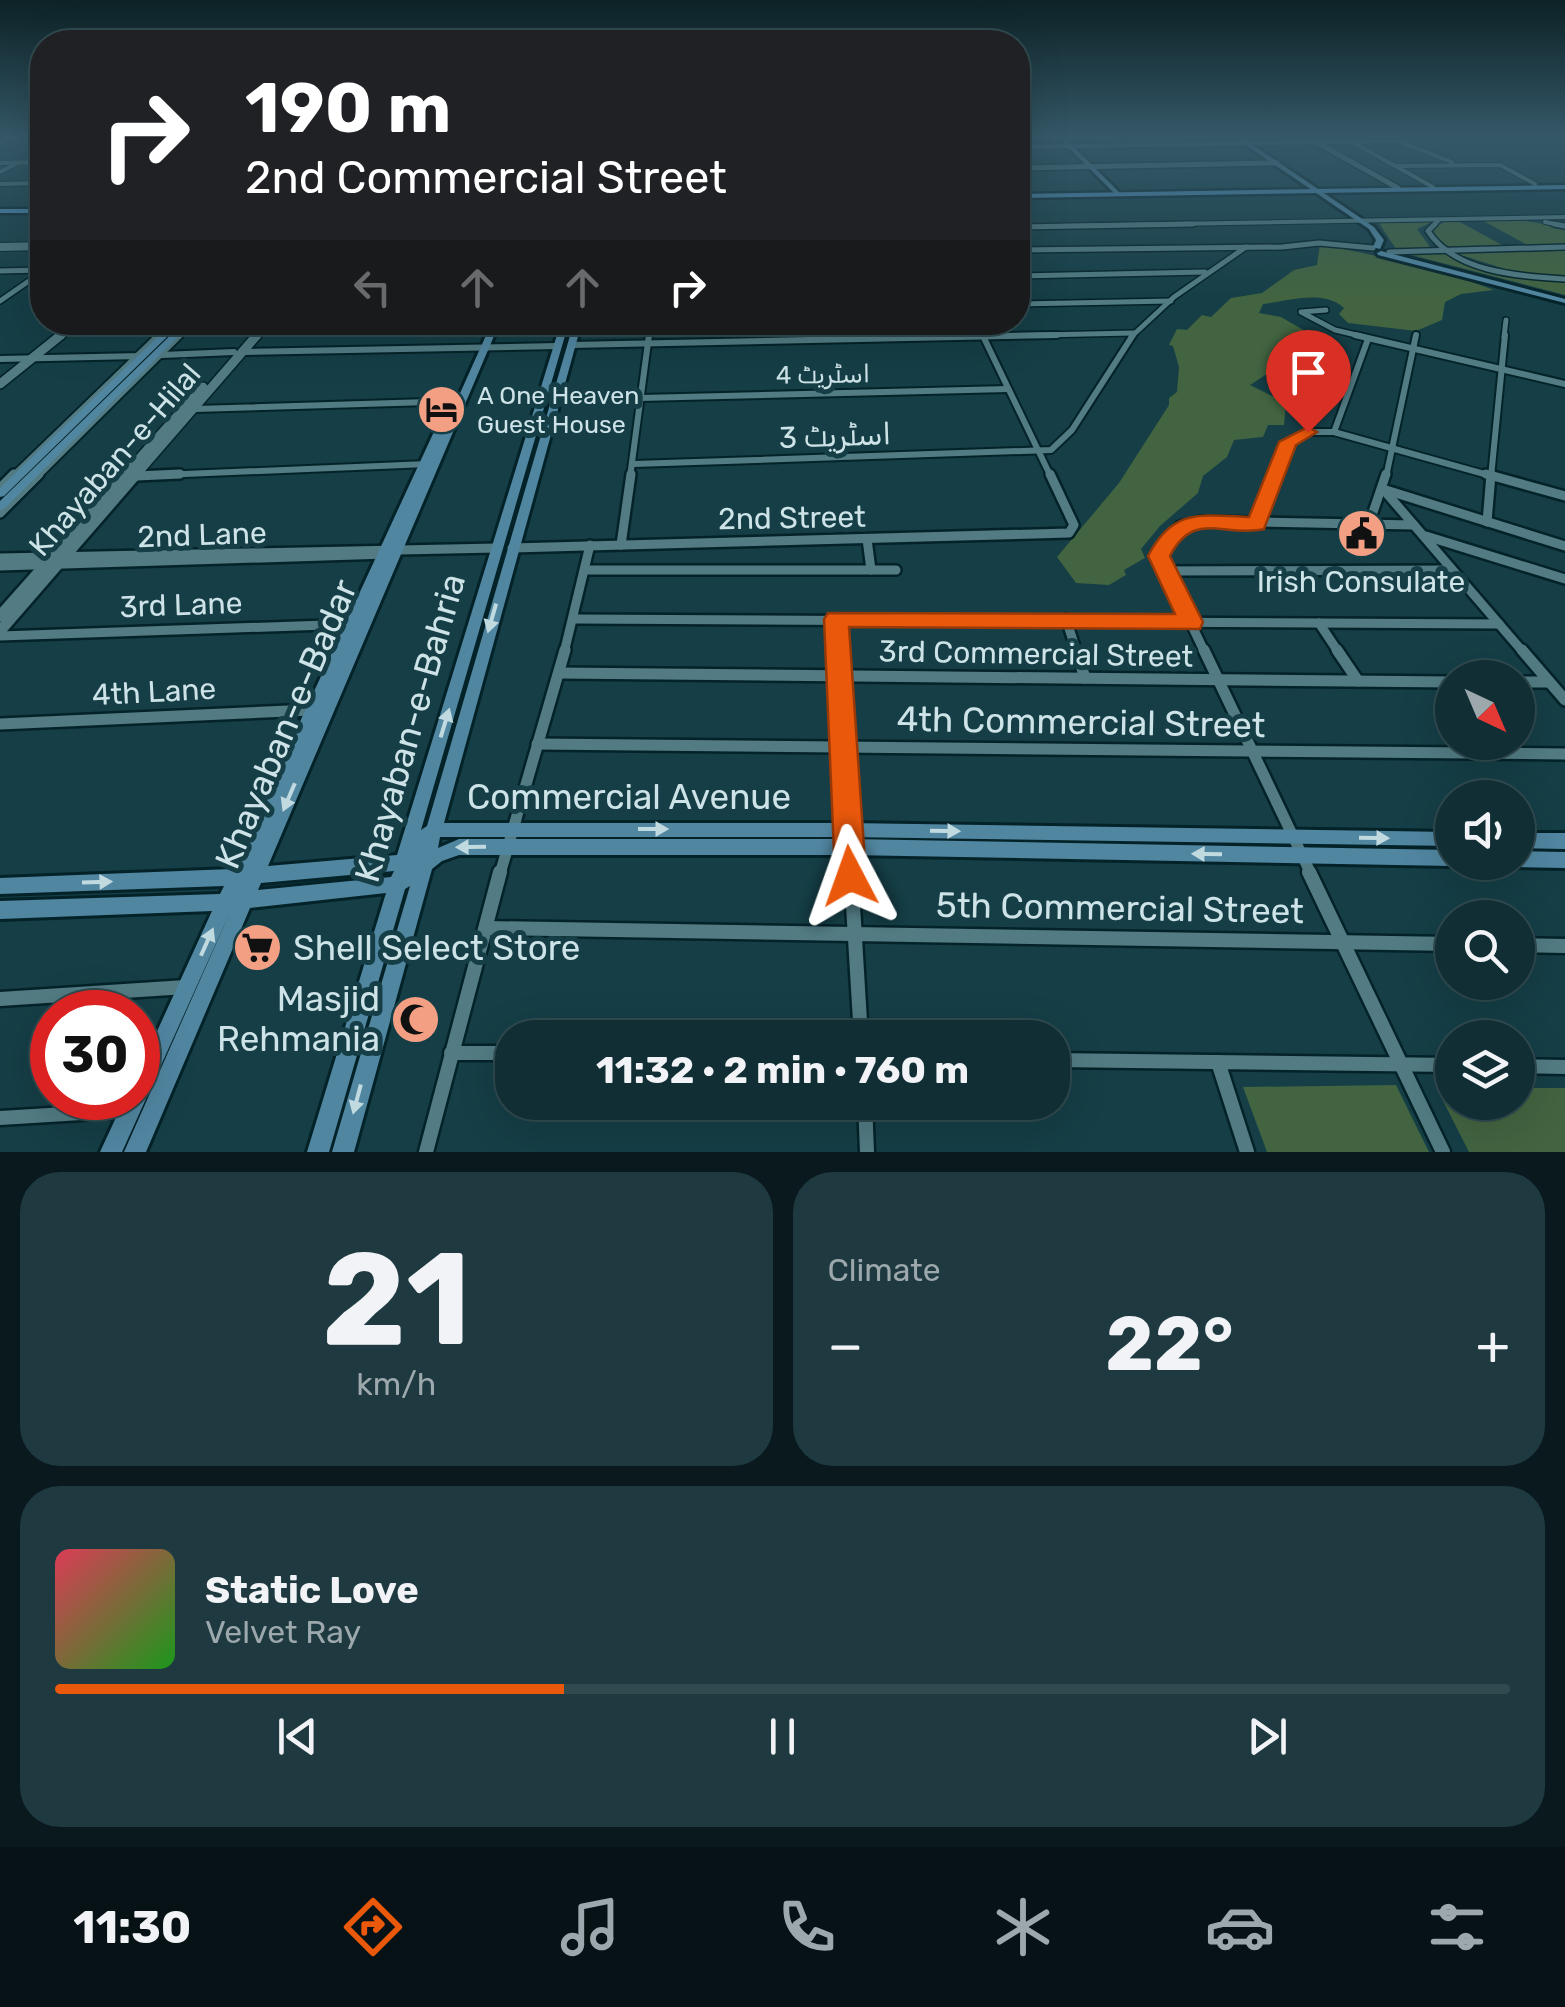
<!DOCTYPE html>
<meta charset="utf-8">
<style>
:root{--surface:#102e34;--page:#1e3a40;--text:#f1f3f6;--muted:#9ca8ac;--line:#304a4f;--accent:#ea580c}
body{margin:0;font-family:Rubik,Cairo,sans-serif;background:var(--page);color:var(--text);height:100vh;display:flex;flex-direction:column;font-size:38px;white-space:nowrap}
*{box-sizing:border-box;margin:0}
p{font-size:32px;color:var(--muted)}
.icon{flex:none;width:55px;height:55px;fill:none;stroke:currentColor;stroke-width:2;stroke-linecap:round;stroke-linejoin:round}
.map{position:relative;height:1152px;overflow:hidden}
.side{display:flex;flex-direction:column;gap:20px;padding:20px;background:#09191d;flex:1}
.side>*{flex:none}
.guide{position:absolute;left:30px;top:30px;width:1000px;height:305px;border-radius:40px;box-shadow:0 10px 40px #0002,0 0 0 2px var(--line);background:#202124;color:#fff;overflow:hidden}
.needle{width:65px;rotate:136deg}
.controls{position:absolute;left:1435px;top:660px;display:grid;gap:20px}
.controls a{display:grid;place-items:center;width:100px;height:100px;border-radius:50%;background:var(--surface);box-shadow:0 10px 40px #0002,0 0 0 2px var(--line);font-size:50px}
.speed{position:absolute;left:30px;top:990px;display:flex;gap:20px;font-size:50px;font-weight:700;text-align:center}
.speed>*{display:grid;place-content:center;width:130px;height:130px;border-radius:50%;background:var(--surface);box-shadow:0 10px 40px #0002,0 0 0 2px var(--line);line-height:1}
.speed .limit{border:15px solid #d22;background:#fff;color:#111}
.pin{position:absolute;display:grid;place-items:center;width:85px;height:85px;color:#fff;margin:-102px -42px;border-radius:50% 50% 50% 0;rotate:-45deg;box-shadow:0 0 10px #0007}
.pin .icon{rotate:45deg}
.me{position:absolute;width:110px;margin:-55px;rotate:356deg;stroke-linejoin:round;filter:drop-shadow(0 0 8px #0008)}
.turn{display:flex;align-items:center;gap:35px;height:210px;padding:0 50px;font-size:45px}
.turn .icon{width:130px;height:130px;stroke-width:2.5}
.turn b{display:block;font-size:70px;line-height:85px}
.lanes{display:flex;align-items:center;height:95px;padding:0 50px;background:#0003;justify-content:center;gap:50px;direction:ltr}
.lanes .off{opacity:.35}
.big{font-size:75px;font-weight:700;line-height:1.1}
.side .card{flex:1;display:flex;flex-direction:column;justify-content:center;gap:15px;min-width:0;padding:0 35px;border-radius:40px;background:var(--page)}
.side .dial{align-items:center;gap:0}
.dial b{font-size:130px;line-height:1}
.song{display:flex;align-items:center;gap:30px}
.cover{width:120px;height:120px;border-radius:15px;background:linear-gradient(135deg,hsl(350 70% 55%),hsl(120 70% 35%))}
.played{height:10px;border-radius:5px;background:linear-gradient(90deg,var(--accent) 35%,var(--line) 35%)}
.keys{display:flex;justify-content:space-around;direction:ltr}
.heat{display:flex;justify-content:space-between;align-items:center;font-size:55px;direction:ltr}
.side .tiles{flex:1;display:grid;gap:20px;grid-template-columns:1fr 1fr}
.card:last-child{grid-column:span 2}
.trip{position:absolute;left:495px;top:1020px;width:575px;height:100px;border-radius:40px;background:var(--surface);box-shadow:0 10px 40px #0002,0 0 0 2px var(--line);font-weight:700;line-height:100px;text-align:center}
.tabs{display:flex;height:160px;justify-content:space-around;align-items:center;background:#061215;color:var(--muted)}
.tabs .icon{width:70px;height:70px}
.tabs .current{color:var(--accent)}
.tabs b{font-size:45px;color:var(--text)}
.map>svg:first-child{display:block}
.green{fill:#426440}
.lines{fill:none;stroke-linecap:round;stroke-linejoin:round}
.minor-far5-casing{stroke:#042329;stroke-width:6}
.minor-far4-casing{stroke:#042329;stroke-width:8}
.minor-far3-casing{stroke:#042329;stroke-width:10}
.minor-far2-casing{stroke:#042329;stroke-width:14}
.minor-far1-casing{stroke:#042329;stroke-width:16}
.minor-casing{stroke:#042329;stroke-width:19}
.tertiary-far3-casing{stroke:#042329;stroke-width:8}
.tertiary-far2-casing{stroke:#042329;stroke-width:10}
.tertiary-far1-casing{stroke:#042329;stroke-width:12}
.tertiary-casing{stroke:#042329;stroke-width:16}
.secondary-casing{stroke:#042329;stroke-width:6}
.primary-casing{stroke:#042329;stroke-width:5}
.minor-far5{stroke:#527b83;stroke-width:4}
.minor-far4{stroke:#527b83;stroke-width:5}
.minor-far3{stroke:#527b83;stroke-width:6}
.minor-far2{stroke:#527b83;stroke-width:9}
.minor-far1{stroke:#527b83;stroke-width:11}
.minor{stroke:#527b83;stroke-width:14}
.tertiary-far3{stroke:#527b83;stroke-width:5}
.tertiary-far2{stroke:#527b83;stroke-width:8}
.tertiary-far1{stroke:#527b83;stroke-width:9}
.tertiary{stroke:#527b83;stroke-width:11}
.secondary{fill:#5186a1;fill-rule:evenodd}
.primary{fill:#5191be;fill-rule:evenodd}
.oneway{fill:#c1dae0}
.route{fill:#ea580c;stroke:#983908;stroke-width:2.5}
.labels{text-anchor:middle;stroke-width:10;stroke-linejoin:round;paint-order:stroke}
.far-street-label{font-size:25px;fill:#cde3e7;stroke:#153e46}
.far-poi-label{font-size:25px;fill:#cde3e7;stroke:#153e46;text-anchor:start}
.street-label{font-size:30px;fill:#cde3e7;stroke:#153e46}
.poi-label{font-size:30px;fill:#cde3e7;stroke:#153e46}
.near-street-label{font-size:35px;fill:#cde3e7;stroke:#153e46}
.near-poi-label{font-size:35px;fill:#cde3e7;stroke:#153e46;text-anchor:start}
</style>
<div class="map">
<svg width="1565" height="1152" viewBox="0 0 1565 1152">
<rect width="100%" height="100%" fill="#153e46"/>
<g class="green">
<polygon points="1480,219 1526,221 1565,228 1565,278 1518,273 1448,251 1529,246"/>
<polygon points="1458,221 1504,246 1440,247 1431,230 1444,222"/>
<polygon points="1432,222 1417,229 1430,247 1426,248 1396,249 1379,223"/>
<path d="M1320,244L1433,268L1494,290L1461,294L1445,302L1442,320L1416,331L1348,323L1339,314L1344,308C1324,289 1288,301 1263,304L1259,313L1281,317L1307,332L1291,347L1284,363L1250,385L1286,403L1284,425H1268L1263,437L1234,440L1227,457L1203,476L1198,493L1160,526L1141,549L1145,558L1124,570L1126,575L1109,585L1076,583L1057,557L1119,483L1169,405V398L1177,392L1179,367L1173,346L1169,345L1177,329L1187,330L1202,315L1211,317L1231,298L1262,293L1294,270L1317,265Z"/>
<polygon points="1439,250 1494,270 1565,281 1565,295 1400,252"/>
<polygon points="1396,1085 1429,1152 1267,1152 1243,1087"/>
<polygon points="1436,1087 1452,1087 1452,1102 1518,1102 1518,1088 1565,1088 1565,1152 1469,1152"/>
</g>
<g class="lines">
<defs>
<g id="minor-far5">
<polyline points="1092,137 1114,140"/>
<polyline points="1392,139 1452,162"/>
<polyline points="1352,142 1433,187"/>
<polyline points="0,143 13,137"/>
<polyline points="1018,147 1397,141"/>
<polyline points="0,163 42,162"/>
<polyline points="1396,166 1500,165 1535,184"/>
<polyline points="0,172 16,164"/>
<polyline points="0,184 42,183"/>
<polyline points="1545,222 1565,226"/>
<polyline points="1056,226 1565,217"/>
<polyline points="1433,226 1438,221"/>
</g>
<g id="minor-far4">
<path d="M1435,224L1428,231C1455,273 1520,276 1565,279"/>
<polyline points="1554,224 1565,226"/>
<polyline points="1018,227 1193,224"/>
<polyline points="1018,250 1282,247 1319,243 1373,248"/>
<polyline points="1389,252 1565,247"/>
<polyline points="0,271 42,270"/>
<polyline points="1018,276 1205,272"/>
<polyline points="0,301 42,272"/>
<polyline points="1018,304 1171,301"/>
<polyline points="1326,310 1301,312 1335,330 1365,337"/>
<polyline points="936,322 941,337"/>
<polyline points="156,337 172,322"/>
<polyline points="178,337 193,322"/>
<polyline points="649,337 651,322"/>
<polyline points="940,337 1134,333"/>
<polyline points="1131,337 1174,297 1246,247"/>
<polyline points="1504,337 1506,320"/>
</g>
<g id="minor-far3">
<polyline points="1355,335 1565,384"/>
<polyline points="983,336 1051,477"/>
<polyline points="571,345 1057,335"/>
<polyline points="242,352 558,346"/>
<polyline points="162,355 234,352"/>
<polyline points="0,359 140,356"/>
<polyline points="640,398 1008,389"/>
<polyline points="194,409 462,401"/>
<polyline points="1334,432 1368,339"/>
<polyline points="634,464 1051,450 1072,430 1133,335"/>
<polyline points="137,476 427,464"/>
<polyline points="12,477 159,335"/>
<polyline points="37,477 180,335"/>
<polyline points="630,477 649,335"/>
<polyline points="1275,477 1288,442 1308,432 1334,432 1495,477"/>
<polyline points="1386,477 1416,335"/>
<polyline points="1491,477 1505,335"/>
</g>
<g id="minor-far2">
<polyline points="1486,474 1565,496"/>
<polyline points="137,476 180,474"/>
<polyline points="0,488 14,474"/>
<polyline points="1383,489 1524,653"/>
<polyline points="1386,490 1565,546"/>
<polyline points="0,513 39,474"/>
<polyline points="1487,522 1491,474"/>
<polyline points="1257,524 1276,474"/>
<polyline points="1369,524 1386,474"/>
<polyline points="1426,536 1565,579"/>
<polyline points="867,539 871,570"/>
<polyline points="621,545 631,474"/>
<polyline points="512,548 1069,533 1074,525 1050,474"/>
<polyline points="0,558 497,548"/>
<polyline points="0,566 387,554"/>
<polyline points="585,570 896,570"/>
<polyline points="1164,571 1452,570"/>
<polyline points="574,619 1499,624"/>
<polyline points="836,619 838,653"/>
<polyline points="1066,619 1077,653"/>
<polyline points="1319,623 1339,653"/>
<polyline points="0,636 356,624"/>
<polyline points="564,653 590,545"/>
<polyline points="1205,653 1159,556 1180,526 1202,521 1414,525"/>
</g>
<g id="minor-far1">
<polyline points="838,650 851,874"/>
<polyline points="1076,650 1085,678"/>
<polyline points="1204,650 1311,874"/>
<polyline points="1337,650 1358,681"/>
<polyline points="1522,650 1565,700"/>
<polyline points="559,673 1452,682"/>
<polyline points="1518,682 1549,682"/>
<polyline points="0,724 311,710"/>
<polyline points="537,744 1565,754"/>
<polyline points="500,874 565,650"/>
</g>
<g id="minor">
<polyline points="851,872 861,1038"/>
<polyline points="1309,872 1443,1152"/>
<polyline points="487,928 1452,944"/>
<polyline points="1518,945 1565,946"/>
<polyline points="0,999 186,987"/>
<polyline points="451,1053 512,1053"/>
<polyline points="1052,1060 1452,1065"/>
<polyline points="1218,1062 1247,1152"/>
<polyline points="1518,1066 1565,1067"/>
<polyline points="865,1102 867,1152"/>
<polyline points="0,1118 130,1110"/>
<polyline points="426,1152 500,872"/>
</g>
<g id="tertiary-far3">
<polyline points="1307,137 1398,188"/>
<polyline points="1018,168 1277,163"/>
</g>
<g id="tertiary-far2">
<polyline points="0,247 42,246"/>
<polyline points="58,337 77,322"/>
<polyline points="255,337 268,322"/>
</g>
<g id="tertiary-far1">
<polyline points="0,384 61,335"/>
<polyline points="123,477 203,387"/>
<polyline points="134,477 257,335"/>
</g>
<g id="tertiary">
<polyline points="0,616 126,474"/>
<polyline points="0,631 136,474"/>
</g>
<g id="secondary">
<polygon points="1058,137 1064,137 1120,193 1120,195 1116,195"/>
<polygon points="1234,137 1241,137 1374,227 1384,240 1380,249 1373,247 1376,240 1369,229"/>
<polygon points="1381,251 1565,299 1565,303 1378,255 1377,253"/>
<polygon points="184,322 193,322 4,509 0,510 0,501"/>
<path d="M492,322H500L268,866L397,855L561,322H569L421,830L427,826L574,322H582L444,823H847L1452,832V846L847,837H440L438,848L459,839H849L1452,850V862L1458,863L1452,866L849,855H459L442,861L432,869L354,1152H332L410,886L405,889L329,1152H307L386,893L250,908L146,1152H124L231,910L122,1152H100L125,1098H138V1073L212,911L0,919V901L220,894L224,886L0,894V878L232,869L444,410L449,407L453,409ZM394,871L391,877L258,890L261,883Z"/>
<polygon points="164,331 171,333 4,496 0,497 0,488"/>
<polygon points="1565,833 1565,849 1518,848 1518,833"/>
<polygon points="1518,851 1565,852 1565,868 1518,867 1511,862 1518,862"/>
</g>
<g id="primary">
<polygon points="1565,185 1565,189 1018,198 1018,194"/>
<rect x="0" y="209" width="42" height="4"/>
</g>
</defs>
<use href="#minor-far5" class="minor-far5-casing"/>
<use href="#minor-far4" class="minor-far4-casing"/>
<use href="#minor-far3" class="minor-far3-casing"/>
<use href="#minor-far2" class="minor-far2-casing"/>
<use href="#minor-far1" class="minor-far1-casing"/>
<use href="#minor" class="minor-casing"/>
<use href="#tertiary-far3" class="tertiary-far3-casing"/>
<use href="#tertiary-far2" class="tertiary-far2-casing"/>
<use href="#tertiary-far1" class="tertiary-far1-casing"/>
<use href="#tertiary" class="tertiary-casing"/>
<use href="#secondary" class="secondary-casing"/>
<use href="#primary" class="primary-casing"/>
<use href="#minor-far5" class="minor-far5"/>
<use href="#minor-far4" class="minor-far4"/>
<use href="#minor-far3" class="minor-far3"/>
<use href="#minor-far2" class="minor-far2"/>
<use href="#minor-far1" class="minor-far1"/>
<use href="#minor" class="minor"/>
<use href="#tertiary-far3" class="tertiary-far3"/>
<use href="#tertiary-far2" class="tertiary-far2"/>
<use href="#tertiary-far1" class="tertiary-far1"/>
<use href="#tertiary" class="tertiary"/>
<use href="#secondary" class="secondary"/>
<use href="#primary" class="primary"/>
</g>
<defs><path id="oneway-solid" d="M-6-.8H1V-3.2L6.5 0L1 3.2V.8H-6Z" transform="scale(2.5)"/></defs>
<g class="oneway">
<use href="#oneway-solid" transform="translate(492 618) rotate(106)"/>
<use href="#oneway-solid" transform="translate(445 723) rotate(-73)"/>
<use href="#oneway-solid" transform="translate(289 797) rotate(113)"/>
<use href="#oneway-solid" transform="translate(653 829)"/>
<use href="#oneway-solid" transform="translate(945 831) rotate(1)"/>
<use href="#oneway-solid" transform="translate(1374 838) rotate(1)"/>
<use href="#oneway-solid" transform="translate(471 847) rotate(179)"/>
<use href="#oneway-solid" transform="translate(1207 854) rotate(-179)"/>
<use href="#oneway-solid" transform="translate(97 882) rotate(-2)"/>
<use href="#oneway-solid" transform="translate(207 942) rotate(-66)"/>
<use href="#oneway-solid" transform="translate(357 1099) rotate(105)"/>
</g>
<linearGradient id="sky" x2="0" y2="1"><stop stop-color="#0c2226"/><stop offset="0.46" stop-color="#355868"/><stop offset="1" stop-color="#355868" stop-opacity="0"/></linearGradient>
<rect width="1565" height="298" fill="url(#sky)"/>
<path class="route" d="M1308,427L1317,432L1296,445L1264,529C1224,538 1194,509 1170,556L1203,622L1200,629L849,627L866,876L862,887L850,891L839,887L835,876L824,619L828,613L1175,614L1148,556C1173,508 1200,515 1249,517L1279,442Z"/>
<defs>
<symbol id="hotel-disc" viewBox="-11 -11 22 22"><circle r="9.5" fill="#f39f84" stroke="#153e46"/><path d="M-6-4.5h1.5V1H6V5H4.5V3h-9V5H-6ZM-4 0a1.8 1.8 0 1 1 3.6 0ZM.5 0V-2.5h3Q6-2.5 6 0Z" fill="#111"/></symbol>
<symbol id="civic-disc" viewBox="-11 -11 22 22"><circle r="9.5" fill="#f39f84" stroke="#153e46"/><path d="M-.6-6.5H3V-4.5H.6V-3L4-1V1h2V6H-6V1h2V-1L-.6-3ZM-1.2 2.5V6h2.4V2.5Z" fill="#111"/></symbol>
<symbol id="supermarket-disc" viewBox="-11 -11 22 22"><circle r="9.5" fill="#f39f84" stroke="#153e46"/><path d="M-6-5.5h2.5l.6 2H6L4.5 2H-2.5L-4.4-4H-6ZM-1.5 3.2a1.3 1.3 0 1 0 .1 0ZM3 3.2a1.3 1.3 0 1 0 .1 0Z" fill="#111"/></symbol>
<symbol id="mosque-disc" viewBox="-11 -11 22 22"><circle r="9.5" fill="#f39f84" stroke="#153e46"/><path d="M3.5-4.9A6 6 0 1 0 3.5 4.9A5 5 0 1 1 3.5-4.9Z" fill="#111"/></symbol>
</defs>
<g fill-rule="evenodd">
<use href="#hotel-disc" x="414" y="382" width="55" height="55"/>
<use href="#civic-disc" x="1334" y="506" width="55" height="55"/>
<use href="#supermarket-disc" x="230" y="920" width="55" height="55"/>
<use href="#mosque-disc" x="388" y="992" width="55" height="55"/>
</g>
<g class="labels">
<g class="far-street-label">
<text transform="translate(823 374) rotate(-1)" y="9">اسٹریٹ 4</text>
</g>
<g class="far-poi-label">
<text x="477" y="404">A One Heaven<tspan x="477" dy="29">Guest House</tspan></text>
</g>
<g class="street-label">
<text transform="translate(835 436) rotate(-2)" y="10">اسٹریٹ 3</text>
<text transform="translate(115 460) rotate(-49)" y="10">Khayaban-e-Hilal</text>
<text transform="translate(792 518) rotate(-1)" y="10">2nd Street</text>
<text transform="translate(202 535) rotate(-2)" y="10">2nd Lane</text>
<text transform="translate(181 605) rotate(-2)" y="10">3rd Lane</text>
<text transform="translate(1036 654) rotate(1)" y="10">3rd Commercial Street</text>
<text transform="translate(154 692) rotate(-3)" y="10">4th Lane</text>
</g>
<g class="poi-label">
<text x="1361" y="592">Irish Consulate</text>
</g>
<g class="near-street-label">
<text transform="translate(1081 722) rotate(1)" y="12">4th Commercial Street</text>
<text transform="translate(286 724) rotate(-67)" y="12">Khayaban-e-Badar</text>
<text transform="translate(410 728) rotate(-74)" y="12">Khayaban-e-Bahria</text>
<text x="629" y="809">Commercial Avenue</text>
<text transform="translate(1120 908) rotate(1)" y="12">5th Commercial Street</text>
</g>
<g class="near-poi-label">
<text x="293" y="960">Shell Select Store</text>
<text x="380" y="1011" text-anchor="end">Masjid<tspan x="380" dy="40">Rehmania</tspan></text>
</g>
</g>
</svg>
<div class="controls">
<a><svg class="needle" viewBox="-14 -14 28 28"><path d="M0-13l5 13h-10z" fill="#e53935"/><path d="M0 13l5-13h-10z" fill="#9ca8ac"/></svg></a>
<a><svg class="icon" aria-label="sound" viewBox="0 0 24 24"><path d="M4 9h4l5-4v14l-5-4H4zM17 9q2 3 0 6"/></svg></a>
<a><svg class="icon" aria-label="search" viewBox="0 0 24 24"><circle cx="10" cy="10" r="6"/><path d="M15 15l6 6"/></svg></a>
<a><svg class="icon" aria-label="layers" viewBox="0 0 24 24"><path d="M12 4l9 5-9 5-9-5zM3 14l9 5 9-5"/></svg></a>
</div>
<div class="speed"><div class="limit">30</div></div>
<div class="pin" style="left:1308px;top:432px;background:#d93025"><svg class="icon" aria-label="arrive" viewBox="0 0 24 24"><path d="M6 21V4h12l-3 4 3 4H6"/></svg></div>
<svg class="me" style="left:850px;top:876px" viewBox="-20 -20 40 40"><path d="M0-17L14 15 0 8-14 15z" fill="#ea580c" stroke="#fff" stroke-width="4"/></svg>
<div class="trip">11:32 · 2 min · 760 m</div>
<div class="guide">
<div class="turn"><svg class="icon" aria-label="right" viewBox="0 0 24 24"><path d="M7 20v-9h11M14 6l5 5-5 5"/></svg><div><b>190 m</b>2nd Commercial Street</div></div>
<div class="lanes"><svg class="icon off" aria-label="left" viewBox="0 0 24 24"><path d="M17 20v-9H6M10 6l-5 5 5 5"/></svg><svg class="icon off" aria-label="ahead" viewBox="0 0 24 24"><path d="M12 20V5M6 11l6-6 6 6"/></svg><svg class="icon off" aria-label="ahead" viewBox="0 0 24 24"><path d="M12 20V5M6 11l6-6 6 6"/></svg><svg class="icon" aria-label="right" viewBox="0 0 24 24"><path d="M7 20v-9h11M14 6l5 5-5 5"/></svg></div>
</div>
</div>
<section class="side">
<div class="tiles">
<div class="card dial"><b>21</b><p>km/h</p></div>
<div class="card"><p>Climate</p>
<div class="heat"><a>−</a><b class="big">22°</b><a>+</a></div>
</div>
<div class="card">
<div class="song"><i class="cover"></i><div><b>Static Love</b><p>Velvet Ray</p></div></div>
<div class="played"></div>
<div class="keys"><svg class="icon" aria-label="previous" viewBox="0 0 24 24"><path d="M18 5L8 12l10 7zM5 5v14"/></svg><svg class="icon" aria-label="pause" viewBox="0 0 24 24"><path d="M8 5v14M16 5v14"/></svg><svg class="icon" aria-label="next" viewBox="0 0 24 24"><path d="M6 5l10 7-10 7zM19 5v14"/></svg></div>
</div>
</div>
</section>
<nav class="tabs">
<b>11:30</b>
<svg class="icon current" aria-label="directions" viewBox="0 0 24 24"><path d="M12 3l9 9-9 9-9-9zM9 14v-3h6M13 9l2 2-2 2"/></svg>
<svg class="icon" aria-label="music" viewBox="0 0 24 24"><path d="M9 18V5l10-2v13"/><circle cx="6" cy="18" r="3"/><circle cx="16" cy="16" r="3"/></svg>
<svg class="icon" aria-label="phone" viewBox="0 0 24 24"><path d="M5 4h4l2 5-3 2q2 4 5 5l2-3 5 2v4C11 20 4 13 5 4z"/></svg>
<svg class="icon" aria-label="climate" viewBox="0 0 24 24"><path d="M12 3v18M4 7l16 10M4 17L20 7"/></svg>
<svg class="icon" aria-label="car" viewBox="0 0 24 24"><path d="M5 17H2v-5l4-1 3-4h7l3 4 3 1v5h-3M9 17h6M6 11h13"/><circle cx="7" cy="17" r="2"/><circle cx="17" cy="17" r="2"/></svg>
<svg class="icon" aria-label="filters" viewBox="0 0 24 24"><path d="M4 7h16M4 17h16"/><circle cx="9" cy="7" r="2"/><circle cx="15" cy="17" r="2"/></svg>
</nav>
